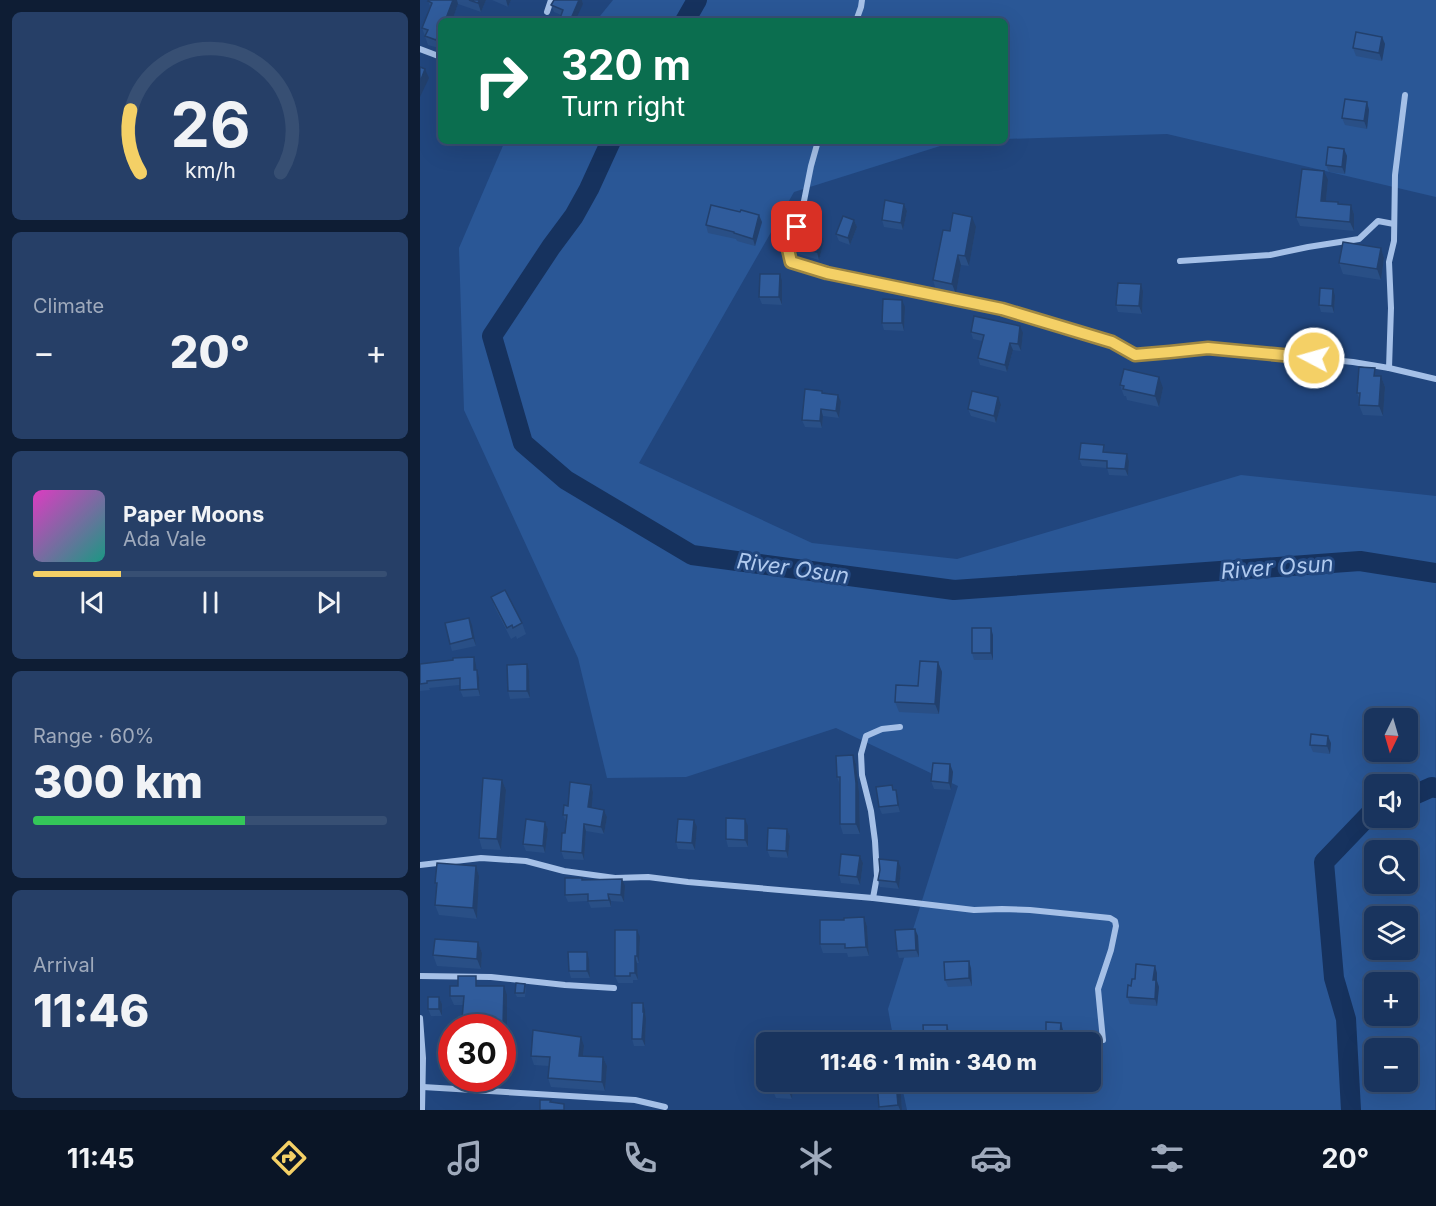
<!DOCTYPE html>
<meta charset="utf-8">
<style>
:root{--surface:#19345e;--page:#263f67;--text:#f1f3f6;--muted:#9faabc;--line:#374f73;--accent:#f4d066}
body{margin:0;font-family:Inter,sans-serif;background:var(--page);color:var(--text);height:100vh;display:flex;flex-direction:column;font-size:22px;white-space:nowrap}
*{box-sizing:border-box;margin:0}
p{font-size:20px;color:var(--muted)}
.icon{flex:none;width:33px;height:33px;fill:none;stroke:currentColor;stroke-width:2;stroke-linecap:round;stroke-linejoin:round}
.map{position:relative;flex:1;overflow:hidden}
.panel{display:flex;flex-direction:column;gap:12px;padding:12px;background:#0e1d34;width:420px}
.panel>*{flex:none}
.banner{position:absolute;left:18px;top:18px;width:570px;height:126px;border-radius:9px;box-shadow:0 6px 24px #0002,0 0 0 2px var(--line);background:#0b6e4f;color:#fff;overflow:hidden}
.needle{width:39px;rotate:185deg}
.fabs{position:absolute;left:944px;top:708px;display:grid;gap:12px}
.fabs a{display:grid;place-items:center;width:54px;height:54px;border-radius:9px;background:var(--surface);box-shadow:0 6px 24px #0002,0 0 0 2px var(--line);font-size:30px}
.speed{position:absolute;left:18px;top:1014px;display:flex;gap:12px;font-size:30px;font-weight:700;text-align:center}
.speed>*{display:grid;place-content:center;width:78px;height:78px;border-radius:50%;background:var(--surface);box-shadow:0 6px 24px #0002,0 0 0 2px var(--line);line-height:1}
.speed .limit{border:9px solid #d22;background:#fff;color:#111}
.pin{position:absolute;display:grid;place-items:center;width:51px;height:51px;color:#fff;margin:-26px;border-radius:12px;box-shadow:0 3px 9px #0006}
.me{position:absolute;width:66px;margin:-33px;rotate:276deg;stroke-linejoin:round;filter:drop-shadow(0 0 4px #0008)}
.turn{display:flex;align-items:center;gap:21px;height:126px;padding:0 24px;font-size:27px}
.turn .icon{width:78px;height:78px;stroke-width:2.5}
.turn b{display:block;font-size:42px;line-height:51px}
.big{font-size:45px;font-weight:800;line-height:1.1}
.panel .widget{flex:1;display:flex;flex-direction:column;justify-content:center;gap:9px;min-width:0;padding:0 21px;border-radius:9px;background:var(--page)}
.panel .dial{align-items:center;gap:0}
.dial svg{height:156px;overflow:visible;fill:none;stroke:var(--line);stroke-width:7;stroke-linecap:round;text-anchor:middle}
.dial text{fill:var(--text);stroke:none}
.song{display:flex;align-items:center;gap:18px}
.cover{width:72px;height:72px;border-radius:9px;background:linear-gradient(135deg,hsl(310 70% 55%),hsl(170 70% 35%))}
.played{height:6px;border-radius:3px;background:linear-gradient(90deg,var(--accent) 25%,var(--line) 25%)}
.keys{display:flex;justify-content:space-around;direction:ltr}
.heat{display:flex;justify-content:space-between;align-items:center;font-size:33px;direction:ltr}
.charge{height:9px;border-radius:4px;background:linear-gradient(90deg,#34c759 60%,var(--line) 0)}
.trip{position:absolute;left:336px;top:1032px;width:345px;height:60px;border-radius:9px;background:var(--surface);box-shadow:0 6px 24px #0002,0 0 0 2px var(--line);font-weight:800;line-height:60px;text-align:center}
.tab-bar{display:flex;height:96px;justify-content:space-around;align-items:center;background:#0a1526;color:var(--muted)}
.tab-bar .icon{width:42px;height:42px}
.tab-bar .active{color:var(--accent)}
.tab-bar b{font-size:27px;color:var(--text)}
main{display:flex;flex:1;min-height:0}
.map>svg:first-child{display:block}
.green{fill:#2a5796;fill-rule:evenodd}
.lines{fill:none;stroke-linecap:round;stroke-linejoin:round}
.river{stroke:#16325e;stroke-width:20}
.street{stroke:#a5c0e7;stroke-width:6}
.wall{fill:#294f86}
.shaded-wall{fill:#22406d}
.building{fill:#305c9c;stroke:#22406d;stroke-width:1.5}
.route-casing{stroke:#9f8742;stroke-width:15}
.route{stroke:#f4d066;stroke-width:10}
.labels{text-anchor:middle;stroke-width:6;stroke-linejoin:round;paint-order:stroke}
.water-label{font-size:22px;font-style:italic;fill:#b0caef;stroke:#21467e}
</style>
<main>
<section class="panel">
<div class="widget dial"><svg viewBox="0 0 100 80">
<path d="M14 69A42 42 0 1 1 86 69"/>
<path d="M14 69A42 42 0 0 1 9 37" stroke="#f4d066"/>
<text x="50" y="56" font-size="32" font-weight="700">26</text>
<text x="50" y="72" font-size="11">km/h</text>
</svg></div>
<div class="widget"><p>Climate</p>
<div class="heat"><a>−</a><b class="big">20°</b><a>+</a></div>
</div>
<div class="widget">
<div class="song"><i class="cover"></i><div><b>Paper Moons</b><p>Ada Vale</p></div></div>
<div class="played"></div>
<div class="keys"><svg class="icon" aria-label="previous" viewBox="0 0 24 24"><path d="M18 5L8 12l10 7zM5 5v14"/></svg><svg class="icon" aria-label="pause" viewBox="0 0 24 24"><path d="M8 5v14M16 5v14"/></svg><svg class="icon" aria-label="next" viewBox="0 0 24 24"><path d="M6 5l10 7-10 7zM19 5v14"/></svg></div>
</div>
<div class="widget"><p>Range · 60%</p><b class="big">300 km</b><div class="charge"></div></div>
<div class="widget"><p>Arrival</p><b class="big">11:46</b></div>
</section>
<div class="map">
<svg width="1016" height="1110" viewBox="0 0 1016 1110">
<rect width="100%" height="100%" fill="#21467e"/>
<g class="green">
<polygon points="193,0 1016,0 1016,197 747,134 585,139 585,21 176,21"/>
<path d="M85,141H536L374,192L219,463L392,543L537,559L821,475L1016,496L1015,1110H487L481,1082H670V1042H474L468,1009L538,786L416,728L266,777L187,778L158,658L44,410L39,248ZM954,718H987V752H954ZM954,784H987V818H954ZM954,850H987V884H954ZM954,916H987V950H954ZM954,982H987V1016H954ZM954,1048H987V1082H954Z"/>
</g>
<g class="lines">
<g class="river">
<polyline points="265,21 277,0"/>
<polyline points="191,141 169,189 154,216 131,247 72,336 103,443 146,480 272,555 534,590 940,561 1016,573"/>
<polyline points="987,798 1012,787 1016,788"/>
<polyline points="931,1110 926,1019 914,978 904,862 950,814 954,813"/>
</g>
<g class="street">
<polyline points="127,12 131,0"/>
<polyline points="436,21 441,7 442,0"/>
<polyline points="0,49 21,57"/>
<polyline points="398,141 391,166 383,206 368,249 371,262 407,273 582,309 692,342 715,355 750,352 788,348 933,362 969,368 1016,379"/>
<polyline points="760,261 850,255 888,247 939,239 958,221 974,224"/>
<polyline points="969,368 971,308 969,262 974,241 975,175 985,95"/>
<polyline points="0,865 61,858 106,861 144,871 195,878 228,877 268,882 453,898 554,910 582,909 610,910 690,918 695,921 696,926 691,950 678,989 683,1040"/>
<polyline points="453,898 457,876 455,841 451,811 442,775 441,754 446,736 462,729 480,727"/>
<polyline points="0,976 71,977 145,985 194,988"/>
<polyline points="0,1018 3,1058 2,1110"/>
<polyline points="3,1087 215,1100 245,1107"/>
</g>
</g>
<g class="wall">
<polygon points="9,0 66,0 61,12 38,4 32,21 21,21 21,44 19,48 8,45 2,28 10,6 8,1"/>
<polygon points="72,0 91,0 88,7"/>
<polygon points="134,0 162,0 163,4 141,15 134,12 131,5"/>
<polygon points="962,37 965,44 962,61 936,56 933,48"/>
<polygon points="947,102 949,110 947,129 925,125 922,118"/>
<polygon points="423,141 441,141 441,144 423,142"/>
<polygon points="924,149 927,156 925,174 909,172 906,165"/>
<polygon points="908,180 906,201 919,205 931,205 934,214 934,231 880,226 876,217"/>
<polygon points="484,204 487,211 483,230 464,227 462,220"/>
<polygon points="434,220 437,227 430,245 419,241 416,234"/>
<polygon points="342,222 335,246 317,241 316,239 288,233 286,225"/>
<polygon points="556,227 549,266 541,265 536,294 516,290 513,280 530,231"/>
<polygon points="401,234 404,241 399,260 378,254 375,247"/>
<polygon points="961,248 964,258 961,280 923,274 919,263"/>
<polygon points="362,281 362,305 342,304 339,297"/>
<polygon points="721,284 723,291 722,314 698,312 696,305"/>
<polygon points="915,296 914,313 901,312 899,305"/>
<polygon points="485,307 484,331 464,330 462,323"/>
<polygon points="551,332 603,333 601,351 593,350 587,372 560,365 558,358 562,341 553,339"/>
<polygon points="961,376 965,387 963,416 943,415 939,405 940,400 937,393"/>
<polygon points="700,385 743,388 739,407 707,400 706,396 704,396"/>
<polygon points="403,393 421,402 419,418 403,416 402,428 385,427 382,420"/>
<polygon points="581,405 576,423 551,416 548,409"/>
<polygon points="686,452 707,454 709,461 708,476 689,475 687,468 662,466 659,459"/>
<polygon points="71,597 102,623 106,634 97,639 96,636 91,639 75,608"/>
<polygon points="49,618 56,646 32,651 30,644"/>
<polygon points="573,635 573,660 554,660 552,653"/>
<polygon points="518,662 522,672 519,714 479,712 475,702 498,686"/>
<polygon points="0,664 56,665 56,670 59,677 60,696 43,697 40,690 40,685 9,688 10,690 0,691"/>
<polygon points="109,671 110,698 90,699 88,691"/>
<polygon points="911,743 910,754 893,752 890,745"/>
<polygon points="433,755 436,764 439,792 440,834 423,834 420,824 420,785 417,777"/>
<polygon points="530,764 533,772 531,790 514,789 511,781"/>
<polygon points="82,780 86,790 81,850 62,849 59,838"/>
<polygon points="171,785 173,792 171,807 184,810 187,817 184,834 166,831 164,860 144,859 141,851 145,833 147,822 146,822 143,815 148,806"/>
<polygon points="472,785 478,797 480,812 462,814 459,807"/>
<polygon points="125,822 128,829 125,853 106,851 103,844"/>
<polygon points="328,826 328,847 308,847 306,839"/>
<polygon points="277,827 275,850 258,849 256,842"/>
<polygon points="367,829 370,836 368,858 350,857 347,850"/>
<polygon points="440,856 443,863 440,885 421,883 419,875"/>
<polygon points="56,866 59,876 57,919 19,915 15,905 17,886 15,883"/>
<polygon points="481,868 479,889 460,887 458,880"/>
<polygon points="162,878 163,880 205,886 204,902 191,901 191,907 171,908 168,901 148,902 145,895"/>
<polygon points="987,881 987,883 971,887 970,884 987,884"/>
<polygon points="444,917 447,926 449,956 428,957 427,953 403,953 400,944"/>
<polygon points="495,929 498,936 499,957 479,958 477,951"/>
<polygon points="220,937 219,963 217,963 218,980 213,980 213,983 198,983 195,976"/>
<polygon points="58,942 62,953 61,969 17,966 13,955"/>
<polygon points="169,959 170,978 151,978 149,971"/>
<polygon points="551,968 552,986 528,987 525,980"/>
<polygon points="737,973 737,981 739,987 737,1006 710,1004 707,997 711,986 715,979"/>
<polygon points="38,986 59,986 87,995 87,1034 82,1034 82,1028 45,1028 42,1019 43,1005 34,1005 30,996"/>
<polygon points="106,987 105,997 97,997 95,993"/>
<polygon points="19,997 22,1004 22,1016 11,1016 8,1009"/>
<polygon points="225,1010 226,1019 225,1046 214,1046 212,1039"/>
<polygon points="643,1030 643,1042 628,1042 626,1034"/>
<polygon points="164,1046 163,1056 183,1057 187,1066 185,1091 131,1087 128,1078 129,1066 114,1065 111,1056"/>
<polygon points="82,1047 87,1055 86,1075 82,1075"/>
<polygon points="354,1082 373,1082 372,1099 356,1098 353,1091"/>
<polygon points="480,1082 482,1110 460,1110 459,1107"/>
</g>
<g class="shaded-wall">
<polygon points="33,0 37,0 38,4 32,21 25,21"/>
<polygon points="59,0 66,0 61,12 58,3"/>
<polygon points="86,0 91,0 88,7"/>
<polygon points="158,0 162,0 163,4 155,21 150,21"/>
<polygon points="18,35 21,43 19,48 16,40"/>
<polygon points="962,37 965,44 962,61 959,53"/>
<polygon points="5,69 9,78 0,97 0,82"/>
<polygon points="947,102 949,110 947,129 944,121"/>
<polygon points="924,149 927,156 925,174 922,167"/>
<polygon points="904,171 908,180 905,210 901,201"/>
<polygon points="484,204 487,211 483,230 481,223"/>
<polygon points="931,205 934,214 934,231 930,222"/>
<polygon points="339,215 342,222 335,246 333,239"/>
<polygon points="552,217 556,227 549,266 545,256"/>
<polygon points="434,220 437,227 430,245 428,238"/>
<polygon points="401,234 404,241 399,260 397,252"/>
<polygon points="961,248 964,258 961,280 957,269"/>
<polygon points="538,255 541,265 536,294 532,284"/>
<polygon points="360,274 362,281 362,305 359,297"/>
<polygon points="721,284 723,291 722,314 719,306"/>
<polygon points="913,289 915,296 914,313 912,306"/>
<polygon points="482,300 485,307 484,331 482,323"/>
<polygon points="600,326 603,333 601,351 598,344"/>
<polygon points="590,343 593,350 587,372 585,365"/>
<polygon points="961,376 965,387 963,416 959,406"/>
<polygon points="739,377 743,388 739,407 735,396"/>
<polygon points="418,395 421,402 419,418 416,411"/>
<polygon points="578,397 581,405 576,423 574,416"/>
<polygon points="401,409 403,416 402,428 400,421"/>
<polygon points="707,454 709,461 708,476 705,469"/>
<polygon points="49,618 52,625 56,646 53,638"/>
<polygon points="571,628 573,635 573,660 571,653"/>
<polygon points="54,657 56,665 57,677 54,670"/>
<polygon points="518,662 522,672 519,714 515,704"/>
<polygon points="107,664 109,671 110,698 107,691"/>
<polygon points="57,670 59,677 60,696 58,689"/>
<polygon points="908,736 911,743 910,754 907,746"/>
<polygon points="433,755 436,764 439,792 440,834 436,824"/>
<polygon points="530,764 533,772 531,790 529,783"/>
<polygon points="82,780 86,790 81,850 77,839"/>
<polygon points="171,785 173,792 171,814 168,807"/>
<polygon points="476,790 478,797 480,812 478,805"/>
<polygon points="184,810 187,817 184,834 181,827"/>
<polygon points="325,819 328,826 328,847 325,840"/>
<polygon points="274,820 277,827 275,850 272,843"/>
<polygon points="125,822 128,829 125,853 123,846"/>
<polygon points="164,824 166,831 164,860 162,853"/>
<polygon points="367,829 370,836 368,858 366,851"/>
<polygon points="440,856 443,863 440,885 437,877"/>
<polygon points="478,861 481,868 479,889 476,882"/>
<polygon points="56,866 59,876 57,919 53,908"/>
<polygon points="202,879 205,886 204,902 201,895"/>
<polygon points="188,894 191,901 191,907 189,900"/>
<polygon points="444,917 447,926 449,956 446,947"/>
<polygon points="495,929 498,936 499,957 496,950"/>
<polygon points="217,930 220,937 219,963 217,956"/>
<polygon points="58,942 62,953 61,969 57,959"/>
<polygon points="167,952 169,959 170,978 167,971"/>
<polygon points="215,956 217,963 218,980 215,973"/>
<polygon points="549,961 551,968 552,986 549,978"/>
<polygon points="735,966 737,973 737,981 739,987 737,1006 735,999 733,980"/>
<polygon points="84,986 87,995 87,1034 83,1025"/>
<polygon points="19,997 22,1004 22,1016 19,1009"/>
<polygon points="223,1003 225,1010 226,1019 225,1046 222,1039"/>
<polygon points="641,1023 643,1030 643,1042 640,1035"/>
<polygon points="527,1025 529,1032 529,1042 527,1042"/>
<polygon points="161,1037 164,1046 162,1065 159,1056"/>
<polygon points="84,1048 87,1055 86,1075 83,1068"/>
<polygon points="183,1057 187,1066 185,1091 182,1082"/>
<polygon points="370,1082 373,1082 372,1099 369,1092"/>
<polygon points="476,1082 480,1082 482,1110 480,1110 478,1105"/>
</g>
<g class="building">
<polygon points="9,0 33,0 25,21 21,21 21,33 20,35 18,35 16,40 5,36 8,30 2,28 12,3 8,1"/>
<polygon points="49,0 59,0 58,3"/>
<polygon points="134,0 159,0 150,21 151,21 139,21 143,10 131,5"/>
<polygon points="936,32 962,37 959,53 933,48"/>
<polygon points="0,67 5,69 0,82"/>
<polygon points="925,99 947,102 944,121 922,118"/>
<polygon points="908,147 924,149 922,167 906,165"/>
<polygon points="882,169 904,171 901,201 918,202 918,204 931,205 930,222 876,217"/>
<polygon points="465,200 484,204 481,223 462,220"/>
<polygon points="291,205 320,212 321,210 339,215 333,239 314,233 314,232 286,225"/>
<polygon points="533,213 552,217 545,256 538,255 532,284 513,280 523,230 530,231"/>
<polygon points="423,216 434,220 428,238 416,234"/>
<polygon points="380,228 401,234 397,252 375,247"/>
<polygon points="923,242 961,248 957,269 919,263"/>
<polygon points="340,274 360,274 359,297 339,297"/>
<polygon points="698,283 721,284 719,306 696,305"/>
<polygon points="900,288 913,289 912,306 899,305"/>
<polygon points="463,299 482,300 482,323 462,323"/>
<polygon points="554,316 600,326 598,344 590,343 585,365 558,358 564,335 551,332"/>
<polygon points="939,367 955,368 954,376 961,376 959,406 939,405 940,393 937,393"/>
<polygon points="704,369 739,377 735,396 703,389 704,386 700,385"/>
<polygon points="385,389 402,391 402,393 418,395 416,411 401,409 400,421 382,420"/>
<polygon points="552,391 578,397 574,416 548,409"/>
<polygon points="661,443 684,445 683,452 707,454 705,469 687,468 687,461 659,459"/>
<polygon points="85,590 102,623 93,628 92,625 87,628 71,597"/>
<polygon points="49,618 53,638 30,644 25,623"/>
<rect x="552" y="628" width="19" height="25"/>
<polygon points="54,657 54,670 57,670 58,689 40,690 40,678 7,681 7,683 0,684 0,664 33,660 33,658"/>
<polygon points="500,661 518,662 515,704 475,702 476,685 498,686"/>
<polygon points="107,664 107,691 88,691 87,665"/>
<polygon points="891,734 908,736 907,746 890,745"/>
<polygon points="433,755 436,783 436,824 420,824 420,777 417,777 416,756"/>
<polygon points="513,763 530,764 529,783 511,781"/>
<polygon points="63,778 82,780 77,839 59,838"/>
<polygon points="150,782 171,785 168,807 184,810 181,827 164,824 162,853 141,851 142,833 145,833 147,815 143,815 144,805 148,806"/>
<polygon points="472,785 473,790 476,790 478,805 459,807 456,787"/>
<polygon points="306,818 325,819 325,840 306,839"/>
<polygon points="106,819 125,822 123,846 103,844"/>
<polygon points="258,819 274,820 272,843 256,842"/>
<polygon points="348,828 367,829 366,851 347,850"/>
<polygon points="421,854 440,856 437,877 419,875"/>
<polygon points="459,859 478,861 476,882 458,880 460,870"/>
<polygon points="17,863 56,866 53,908 15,905 17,883 15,883"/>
<polygon points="145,878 162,878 162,880 202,879 201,895 188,894 189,900 168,901 168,894 145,895"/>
<polygon points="444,917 446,947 425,948 425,944 400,944 400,920 424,920 424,918"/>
<polygon points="495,929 496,950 477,951 475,930"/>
<polygon points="195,930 217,930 217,956 215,956 215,973 210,973 210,976 195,976"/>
<polygon points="15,939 58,942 57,959 13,955"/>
<polygon points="148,952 167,952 167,971 149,971"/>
<polygon points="549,961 549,978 525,980 524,962"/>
<polygon points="716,964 735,966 733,980 736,980 735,999 707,997 708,985 711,986 712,979 715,979"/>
<polygon points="38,976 56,976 56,986 84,986 83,1025 63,1024 63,1020 42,1019 44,996 30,996 30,986 38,986"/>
<polygon points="96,983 105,984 104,993 95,993"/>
<rect x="8" y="997" width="11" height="12"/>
<polygon points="212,1003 223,1003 223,1012 224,1012 222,1039 212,1039"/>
<polygon points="626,1022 641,1023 640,1035 626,1034"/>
<polygon points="503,1025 527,1025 527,1042 504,1042"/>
<polygon points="113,1030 161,1037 159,1056 183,1057 182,1082 128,1078 130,1057 111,1056"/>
<polygon points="82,1047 84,1048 83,1068 82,1068"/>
<polygon points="354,1082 370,1082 369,1092 353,1091"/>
<polygon points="457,1082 476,1082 478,1105 459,1107"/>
<polygon points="120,1100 131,1100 130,1102 144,1104 144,1110 120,1110"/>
</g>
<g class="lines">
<defs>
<polyline id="route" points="377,227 368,249 371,262 407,273 582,309 692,342 715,355 750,352 788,348 894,358"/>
</defs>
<use href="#route" class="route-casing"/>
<use href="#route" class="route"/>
</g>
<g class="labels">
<g class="water-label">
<text transform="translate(857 567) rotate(-4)" y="8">River Osun</text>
<text transform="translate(373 568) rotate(8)" y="8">River Osun</text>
</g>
</g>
</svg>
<div class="fabs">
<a><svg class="needle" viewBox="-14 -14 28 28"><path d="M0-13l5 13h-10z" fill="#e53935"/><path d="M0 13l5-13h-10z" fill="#9faabc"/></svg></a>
<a><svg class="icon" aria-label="sound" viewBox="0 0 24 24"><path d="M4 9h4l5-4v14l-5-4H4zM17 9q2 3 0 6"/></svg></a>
<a><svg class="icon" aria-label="search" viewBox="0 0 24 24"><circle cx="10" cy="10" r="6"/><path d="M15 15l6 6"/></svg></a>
<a><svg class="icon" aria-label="layers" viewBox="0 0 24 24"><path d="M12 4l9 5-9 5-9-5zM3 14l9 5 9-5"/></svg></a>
<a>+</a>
<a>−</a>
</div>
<div class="speed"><div class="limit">30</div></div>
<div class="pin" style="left:377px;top:227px;background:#d93025"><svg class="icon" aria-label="arrive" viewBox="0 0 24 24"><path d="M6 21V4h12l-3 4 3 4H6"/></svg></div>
<svg class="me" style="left:894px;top:358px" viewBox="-20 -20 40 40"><circle r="17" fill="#f4d066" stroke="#fff" stroke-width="3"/><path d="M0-11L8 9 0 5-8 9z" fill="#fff"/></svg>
<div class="trip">11:46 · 1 min · 340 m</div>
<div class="banner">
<div class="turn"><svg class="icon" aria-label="right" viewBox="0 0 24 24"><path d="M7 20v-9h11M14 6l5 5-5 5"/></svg><div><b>320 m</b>Turn right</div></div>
</div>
</div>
</main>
<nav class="tab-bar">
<b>11:45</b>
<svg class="icon active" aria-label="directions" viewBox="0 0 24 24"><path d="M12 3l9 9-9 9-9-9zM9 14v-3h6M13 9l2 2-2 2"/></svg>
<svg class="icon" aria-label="music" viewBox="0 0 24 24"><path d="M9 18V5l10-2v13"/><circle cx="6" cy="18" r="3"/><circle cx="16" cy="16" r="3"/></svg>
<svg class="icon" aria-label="phone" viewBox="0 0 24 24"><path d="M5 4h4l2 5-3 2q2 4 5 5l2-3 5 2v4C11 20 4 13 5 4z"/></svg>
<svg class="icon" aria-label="climate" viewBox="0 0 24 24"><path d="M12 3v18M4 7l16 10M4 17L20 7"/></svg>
<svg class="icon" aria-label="car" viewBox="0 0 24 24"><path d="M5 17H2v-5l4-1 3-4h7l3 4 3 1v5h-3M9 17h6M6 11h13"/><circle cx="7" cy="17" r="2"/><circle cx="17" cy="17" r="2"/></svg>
<svg class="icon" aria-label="filters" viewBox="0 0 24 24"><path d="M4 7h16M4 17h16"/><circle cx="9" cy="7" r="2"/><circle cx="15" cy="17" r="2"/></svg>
<b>20°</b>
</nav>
